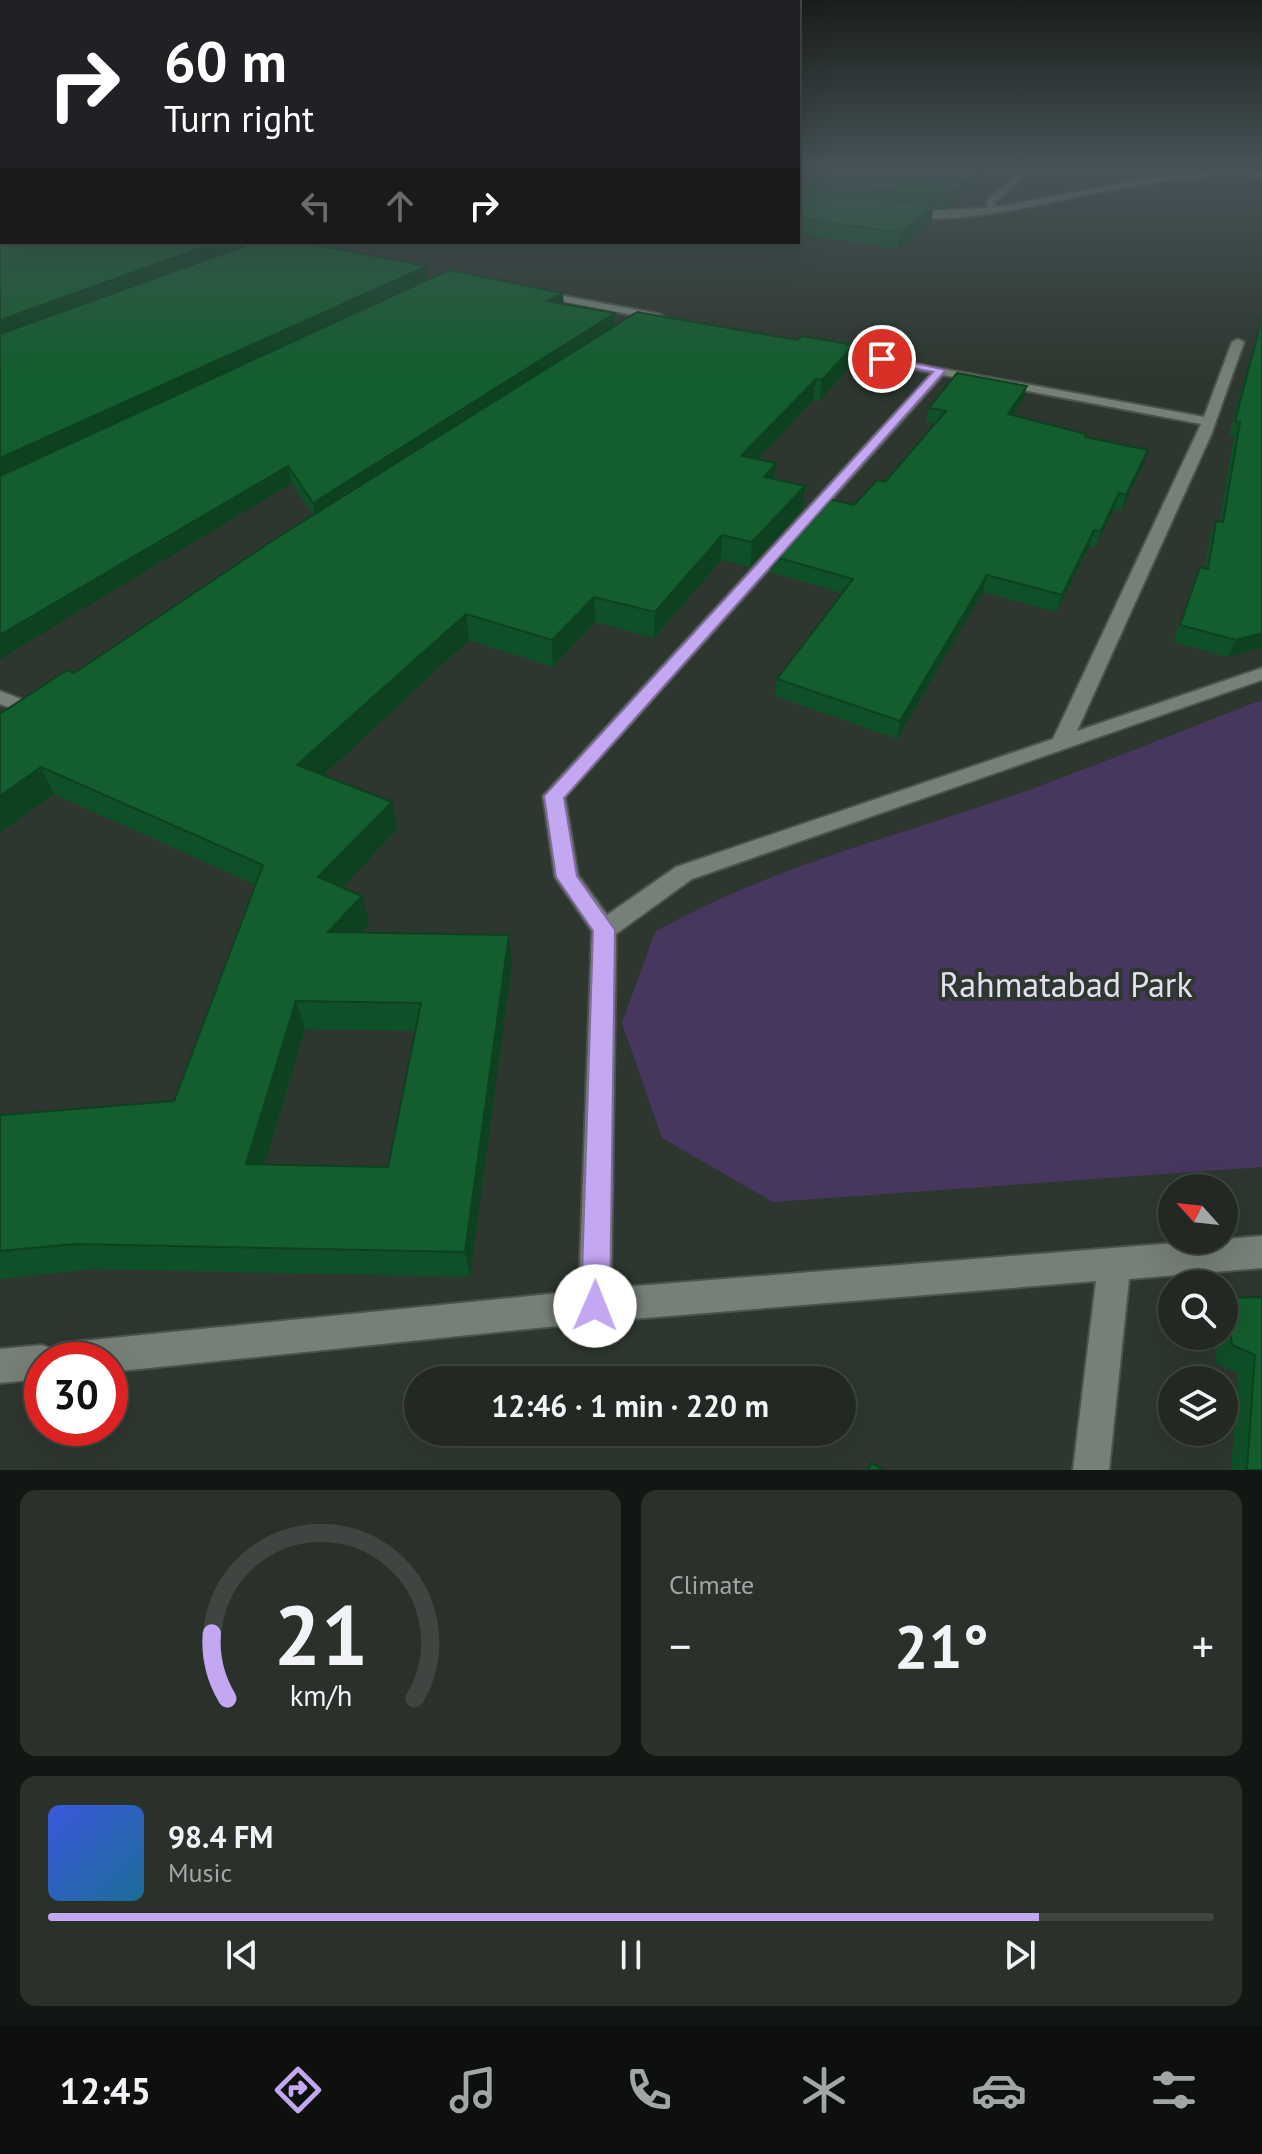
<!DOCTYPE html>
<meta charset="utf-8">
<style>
:root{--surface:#222923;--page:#2a312b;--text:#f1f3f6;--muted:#a2a6a6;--line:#3f4541;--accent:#c4a7f1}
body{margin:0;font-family:"PT Sans",sans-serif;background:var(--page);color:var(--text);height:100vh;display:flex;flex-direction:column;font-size:30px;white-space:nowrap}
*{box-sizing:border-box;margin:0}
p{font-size:26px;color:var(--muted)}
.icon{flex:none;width:44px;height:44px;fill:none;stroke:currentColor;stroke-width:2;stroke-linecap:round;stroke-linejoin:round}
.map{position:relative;height:1470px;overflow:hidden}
.panel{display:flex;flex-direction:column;gap:20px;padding:20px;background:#131713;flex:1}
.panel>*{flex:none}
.top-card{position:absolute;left:0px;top:0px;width:800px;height:244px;box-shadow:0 8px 32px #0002,0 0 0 2px var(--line);background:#202124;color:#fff;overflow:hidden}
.needle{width:52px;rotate:297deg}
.fabs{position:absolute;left:1158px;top:1174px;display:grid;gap:16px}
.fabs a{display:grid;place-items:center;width:80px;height:80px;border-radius:50%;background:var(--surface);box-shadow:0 8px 32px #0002,0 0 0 2px var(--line);font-size:40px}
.speed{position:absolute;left:24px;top:1342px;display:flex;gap:16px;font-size:40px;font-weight:700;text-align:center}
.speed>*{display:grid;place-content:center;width:104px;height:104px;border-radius:50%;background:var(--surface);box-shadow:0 8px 32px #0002,0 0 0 2px var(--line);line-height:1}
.speed .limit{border:12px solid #d22;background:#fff;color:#111}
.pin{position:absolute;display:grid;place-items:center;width:68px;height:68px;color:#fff;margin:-34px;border:4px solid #fff;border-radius:50%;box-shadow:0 2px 8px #0007}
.me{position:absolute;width:88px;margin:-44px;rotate:1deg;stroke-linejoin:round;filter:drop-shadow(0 0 6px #0008)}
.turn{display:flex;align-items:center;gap:28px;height:168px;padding:0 32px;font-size:36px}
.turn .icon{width:104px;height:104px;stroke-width:2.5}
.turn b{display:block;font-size:56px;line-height:68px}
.lanes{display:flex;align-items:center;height:76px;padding:0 32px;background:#0003;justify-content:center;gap:40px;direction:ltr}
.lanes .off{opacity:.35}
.big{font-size:60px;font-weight:700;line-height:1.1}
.panel .tile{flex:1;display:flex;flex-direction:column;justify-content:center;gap:12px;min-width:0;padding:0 28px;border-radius:16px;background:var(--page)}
.panel .dial{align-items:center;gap:0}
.dial svg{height:208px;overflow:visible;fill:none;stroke:var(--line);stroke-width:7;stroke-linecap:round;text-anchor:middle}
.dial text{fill:var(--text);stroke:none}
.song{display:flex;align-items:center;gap:24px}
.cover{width:96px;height:96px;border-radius:12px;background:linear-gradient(135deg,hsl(230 70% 55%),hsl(200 70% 35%))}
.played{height:8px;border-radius:4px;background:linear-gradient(90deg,var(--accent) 85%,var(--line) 85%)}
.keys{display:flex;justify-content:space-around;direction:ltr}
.heat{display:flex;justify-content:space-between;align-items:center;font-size:44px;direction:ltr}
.panel .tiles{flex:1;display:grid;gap:20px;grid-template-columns:1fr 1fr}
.tile:last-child{grid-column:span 2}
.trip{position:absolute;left:404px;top:1366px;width:452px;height:80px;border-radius:40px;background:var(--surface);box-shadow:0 8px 32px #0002,0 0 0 2px var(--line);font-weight:700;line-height:80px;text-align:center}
.menu{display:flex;height:128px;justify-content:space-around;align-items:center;background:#0e100e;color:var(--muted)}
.menu .icon{width:56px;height:56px}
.menu .active{color:var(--accent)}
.menu b{font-size:36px;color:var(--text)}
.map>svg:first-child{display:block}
.green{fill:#47375f}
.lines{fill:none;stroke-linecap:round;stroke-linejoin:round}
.minor-casing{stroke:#4b534c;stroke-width:4}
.minor{fill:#758077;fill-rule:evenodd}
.wall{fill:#105028;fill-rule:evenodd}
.shaded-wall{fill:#0d4120}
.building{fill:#135d2e;stroke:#0d4120;stroke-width:2;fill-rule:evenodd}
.route{fill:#c4a7f1;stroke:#7f6d9d;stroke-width:2}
.labels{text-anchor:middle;stroke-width:8;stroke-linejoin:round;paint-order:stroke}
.near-park-label{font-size:34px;fill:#e5def1;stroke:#2d372f}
</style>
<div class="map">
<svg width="1262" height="1470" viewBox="0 0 1262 1470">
<rect width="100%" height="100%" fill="#2d372f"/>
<path class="green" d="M1262,700V1167L773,1202L662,1138L622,1023L655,932C765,869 887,839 1006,798C1092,768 1177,732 1262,700Z"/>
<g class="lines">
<defs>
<g id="minor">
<path d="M1025,168H1033L994,203L996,207L1147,179L1219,171L1222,168L1262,173V177C1202,170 1140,185 1081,196C1040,204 936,230 901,212L988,208L987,200Z"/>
<polygon points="1096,168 1116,168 1154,174 1150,176"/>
<polygon points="538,291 659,314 664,317 659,320 534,296 533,294"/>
<path d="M1238,339L1244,342L1211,435L1077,731L1262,668V680L692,879L616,934L611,1288L1262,1236V1268L1129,1279L1109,1470H1073L1096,1281L595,1322L110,1372V1360H42V1379L0,1383V1349L42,1345L50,1348L62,1343L579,1291L592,931L555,877L543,796L932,373L828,352L822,349L824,347L1204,417L1232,342ZM943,375L1201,424L1053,739L676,867L607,915L578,875L565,797Z"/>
<polygon points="0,691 45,708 48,712 38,718 0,704"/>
</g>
</defs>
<use href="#minor" class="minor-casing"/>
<use href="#minor" class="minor"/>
</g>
<g class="wall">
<polygon points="798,168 996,168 945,210 933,209 931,222 898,249 798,234"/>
<path d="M2,242H253L206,260L256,242H325L313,244L427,266L428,279L563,304L615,326L851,365L820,401L813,400L758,459L776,463L774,479L805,486L802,510L750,567L721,560L654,638L595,622L553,667L469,640L323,775L397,829L342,887L362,896L369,923L361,933L512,963L470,1277L93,1269L0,1279V1115L174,1101L256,885L54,794L0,833V714L74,673L313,515L292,483ZM305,1029L416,1031L388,1167L265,1164Z"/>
<polygon points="1262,316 1262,648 1228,657 1173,642 1200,567 1205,568 1210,536 1216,521 1220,521 1234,436 1229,435"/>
<polygon points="1023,400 1014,415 1086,437 1148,450 1143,465 1121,511 1114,509 1095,547 1089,546 1056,612 983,592 897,739 775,696 777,679 842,593 770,572 772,556 854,505 885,482 935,424 926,422 929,408"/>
<polygon points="1262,1297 1262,1470 1231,1470 1238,1373 1216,1363 1213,1336 1224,1336 1224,1301 1226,1298"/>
</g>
<g class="shaded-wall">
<polygon points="981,168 996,168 945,210 948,195"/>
<polygon points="934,206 931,222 898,249 900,233"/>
<polygon points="217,242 253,242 0,337 0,320"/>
<polygon points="427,266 428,279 0,478 0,458"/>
<polygon points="563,293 564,307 547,301"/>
<polygon points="615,313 615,328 316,520 313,503"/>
<polygon points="854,345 851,365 820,401 822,380"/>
<polygon points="816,379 813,400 740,479 741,456"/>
<polygon points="1027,386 1023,400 1005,428 1008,414"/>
<polygon points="1148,450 1143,465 1121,511 1126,495"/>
<polygon points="776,463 774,487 764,477"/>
<polygon points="288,466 292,483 0,659 0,635"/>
<polygon points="805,486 802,510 750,567 752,542"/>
<polygon points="1119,493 1114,509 1095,547 1101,531"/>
<polygon points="1094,530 1089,546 1056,612 1062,595"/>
<polygon points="722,535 721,560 654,638 655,612"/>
<polygon points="987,575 983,592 897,739 900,721"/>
<polygon points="594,597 595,622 553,667 552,640"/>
<polygon points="466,614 469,640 304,793 297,765"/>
<polygon points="1262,633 1262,648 1228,657 1236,640"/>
<polygon points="41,767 54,794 0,833 0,796"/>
<polygon points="392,802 397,829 326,905 318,877"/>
<polygon points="362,896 369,923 336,960 328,932"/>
<polygon points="509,935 512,963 470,1277 465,1252"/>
<polygon points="296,1001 305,1029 257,1190 246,1164"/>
</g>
<g class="building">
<rect x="0" y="168" width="2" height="63"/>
<polygon points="798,168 981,168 948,195 896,192 798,179"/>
<polygon points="798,183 799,188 934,206 900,233 798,218"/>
<polygon points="2,242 217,242 0,320 0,243"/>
<polygon points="256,242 300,242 427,266 0,458 0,334"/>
<polygon points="449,270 563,293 547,301 615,313 313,503 288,466 0,635 0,476"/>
<path d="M637,312L797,340L802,336L854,345L822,380L816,379L741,456L776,463L764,477L805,486L752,542L722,535L655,612L594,597L552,640L466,614L297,765L392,802L318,877L362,896L328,932L509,935L465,1252L75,1244L0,1251V1115L174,1101L263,865L41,767L0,796V714L67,670L74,673L275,539ZM296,1001L421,1003L388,1167L246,1164Z"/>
<polygon points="1262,318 1262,633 1236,640 1180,625 1200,567 1208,569 1216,521 1223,522 1240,422 1235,421"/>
<polygon points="957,373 1027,386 1008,414 1086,434 1085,437 1148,450 1126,495 1119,493 1101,531 1094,530 1062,595 987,575 900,721 777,679 853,579 772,556 824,498 854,505 877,480 885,482 946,411 929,408"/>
<polygon points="1262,1297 1262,1470 1247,1470 1255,1355 1232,1345 1226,1298"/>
<polygon points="871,1463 884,1470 869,1470"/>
</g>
<linearGradient id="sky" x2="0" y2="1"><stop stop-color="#191e1a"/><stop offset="0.45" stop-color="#465358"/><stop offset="1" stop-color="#465358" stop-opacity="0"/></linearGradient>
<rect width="1262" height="373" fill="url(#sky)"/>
<polygon class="route" points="882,356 946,370 564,798 577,876 615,930 610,1306 606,1316 595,1321 585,1316 581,1306 593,931 556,877 544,796 933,372 879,362 877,359"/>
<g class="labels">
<g class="near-park-label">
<text x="1066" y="997">Rahmatabad Park</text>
</g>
</g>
</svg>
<div class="fabs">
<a><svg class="needle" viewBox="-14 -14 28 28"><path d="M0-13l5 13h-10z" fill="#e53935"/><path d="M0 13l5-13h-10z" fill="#a2a6a6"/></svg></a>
<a><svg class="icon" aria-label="search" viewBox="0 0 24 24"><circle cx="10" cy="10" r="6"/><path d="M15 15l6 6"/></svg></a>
<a><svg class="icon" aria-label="layers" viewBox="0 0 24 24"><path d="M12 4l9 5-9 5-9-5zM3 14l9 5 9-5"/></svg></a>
</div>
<div class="speed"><div class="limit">30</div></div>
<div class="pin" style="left:882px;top:359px;background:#d93025"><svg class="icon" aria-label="arrive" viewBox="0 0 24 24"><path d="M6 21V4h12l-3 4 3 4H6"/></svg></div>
<svg class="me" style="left:595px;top:1306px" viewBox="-20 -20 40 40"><circle r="19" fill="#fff"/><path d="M0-13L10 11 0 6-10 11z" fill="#c4a7f1"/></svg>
<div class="trip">12:46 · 1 min · 220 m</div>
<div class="top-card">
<div class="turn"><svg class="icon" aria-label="right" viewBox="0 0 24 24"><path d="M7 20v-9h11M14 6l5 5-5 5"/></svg><div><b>60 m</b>Turn right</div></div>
<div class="lanes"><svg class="icon off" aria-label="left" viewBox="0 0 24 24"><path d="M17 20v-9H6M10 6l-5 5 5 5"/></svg><svg class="icon off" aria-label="ahead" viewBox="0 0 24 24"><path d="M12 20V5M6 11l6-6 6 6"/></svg><svg class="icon" aria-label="right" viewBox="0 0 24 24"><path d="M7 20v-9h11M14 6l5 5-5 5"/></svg></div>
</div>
</div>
<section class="panel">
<div class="tiles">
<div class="tile dial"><svg viewBox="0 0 100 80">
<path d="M14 69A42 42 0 1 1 86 69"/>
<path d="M14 69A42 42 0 0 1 8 44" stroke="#c4a7f1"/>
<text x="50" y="56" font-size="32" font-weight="700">21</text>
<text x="50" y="72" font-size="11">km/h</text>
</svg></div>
<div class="tile"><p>Climate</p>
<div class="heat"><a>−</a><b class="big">21°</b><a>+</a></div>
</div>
<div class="tile">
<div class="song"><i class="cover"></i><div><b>98.4 FM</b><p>Music</p></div></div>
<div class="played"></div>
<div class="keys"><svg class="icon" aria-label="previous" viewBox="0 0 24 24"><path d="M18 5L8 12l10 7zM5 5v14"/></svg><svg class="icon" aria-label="pause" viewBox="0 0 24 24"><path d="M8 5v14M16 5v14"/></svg><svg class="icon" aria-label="next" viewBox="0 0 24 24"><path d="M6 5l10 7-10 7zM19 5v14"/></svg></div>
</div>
</div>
</section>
<nav class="menu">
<b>12:45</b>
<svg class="icon active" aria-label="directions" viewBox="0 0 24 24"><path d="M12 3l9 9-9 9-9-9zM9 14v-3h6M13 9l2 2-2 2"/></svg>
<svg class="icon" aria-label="music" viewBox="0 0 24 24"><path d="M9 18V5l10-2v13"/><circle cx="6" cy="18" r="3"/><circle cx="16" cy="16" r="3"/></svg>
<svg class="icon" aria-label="phone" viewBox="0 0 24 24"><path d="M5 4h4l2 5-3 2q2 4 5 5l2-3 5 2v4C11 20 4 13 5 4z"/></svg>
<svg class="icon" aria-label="climate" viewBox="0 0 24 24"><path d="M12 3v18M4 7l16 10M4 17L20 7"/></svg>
<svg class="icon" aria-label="car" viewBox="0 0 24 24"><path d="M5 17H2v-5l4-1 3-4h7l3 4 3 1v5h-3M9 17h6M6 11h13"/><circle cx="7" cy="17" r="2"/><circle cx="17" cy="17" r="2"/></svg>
<svg class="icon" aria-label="filters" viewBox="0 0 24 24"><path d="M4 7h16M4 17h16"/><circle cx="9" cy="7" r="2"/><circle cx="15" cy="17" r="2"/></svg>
</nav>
